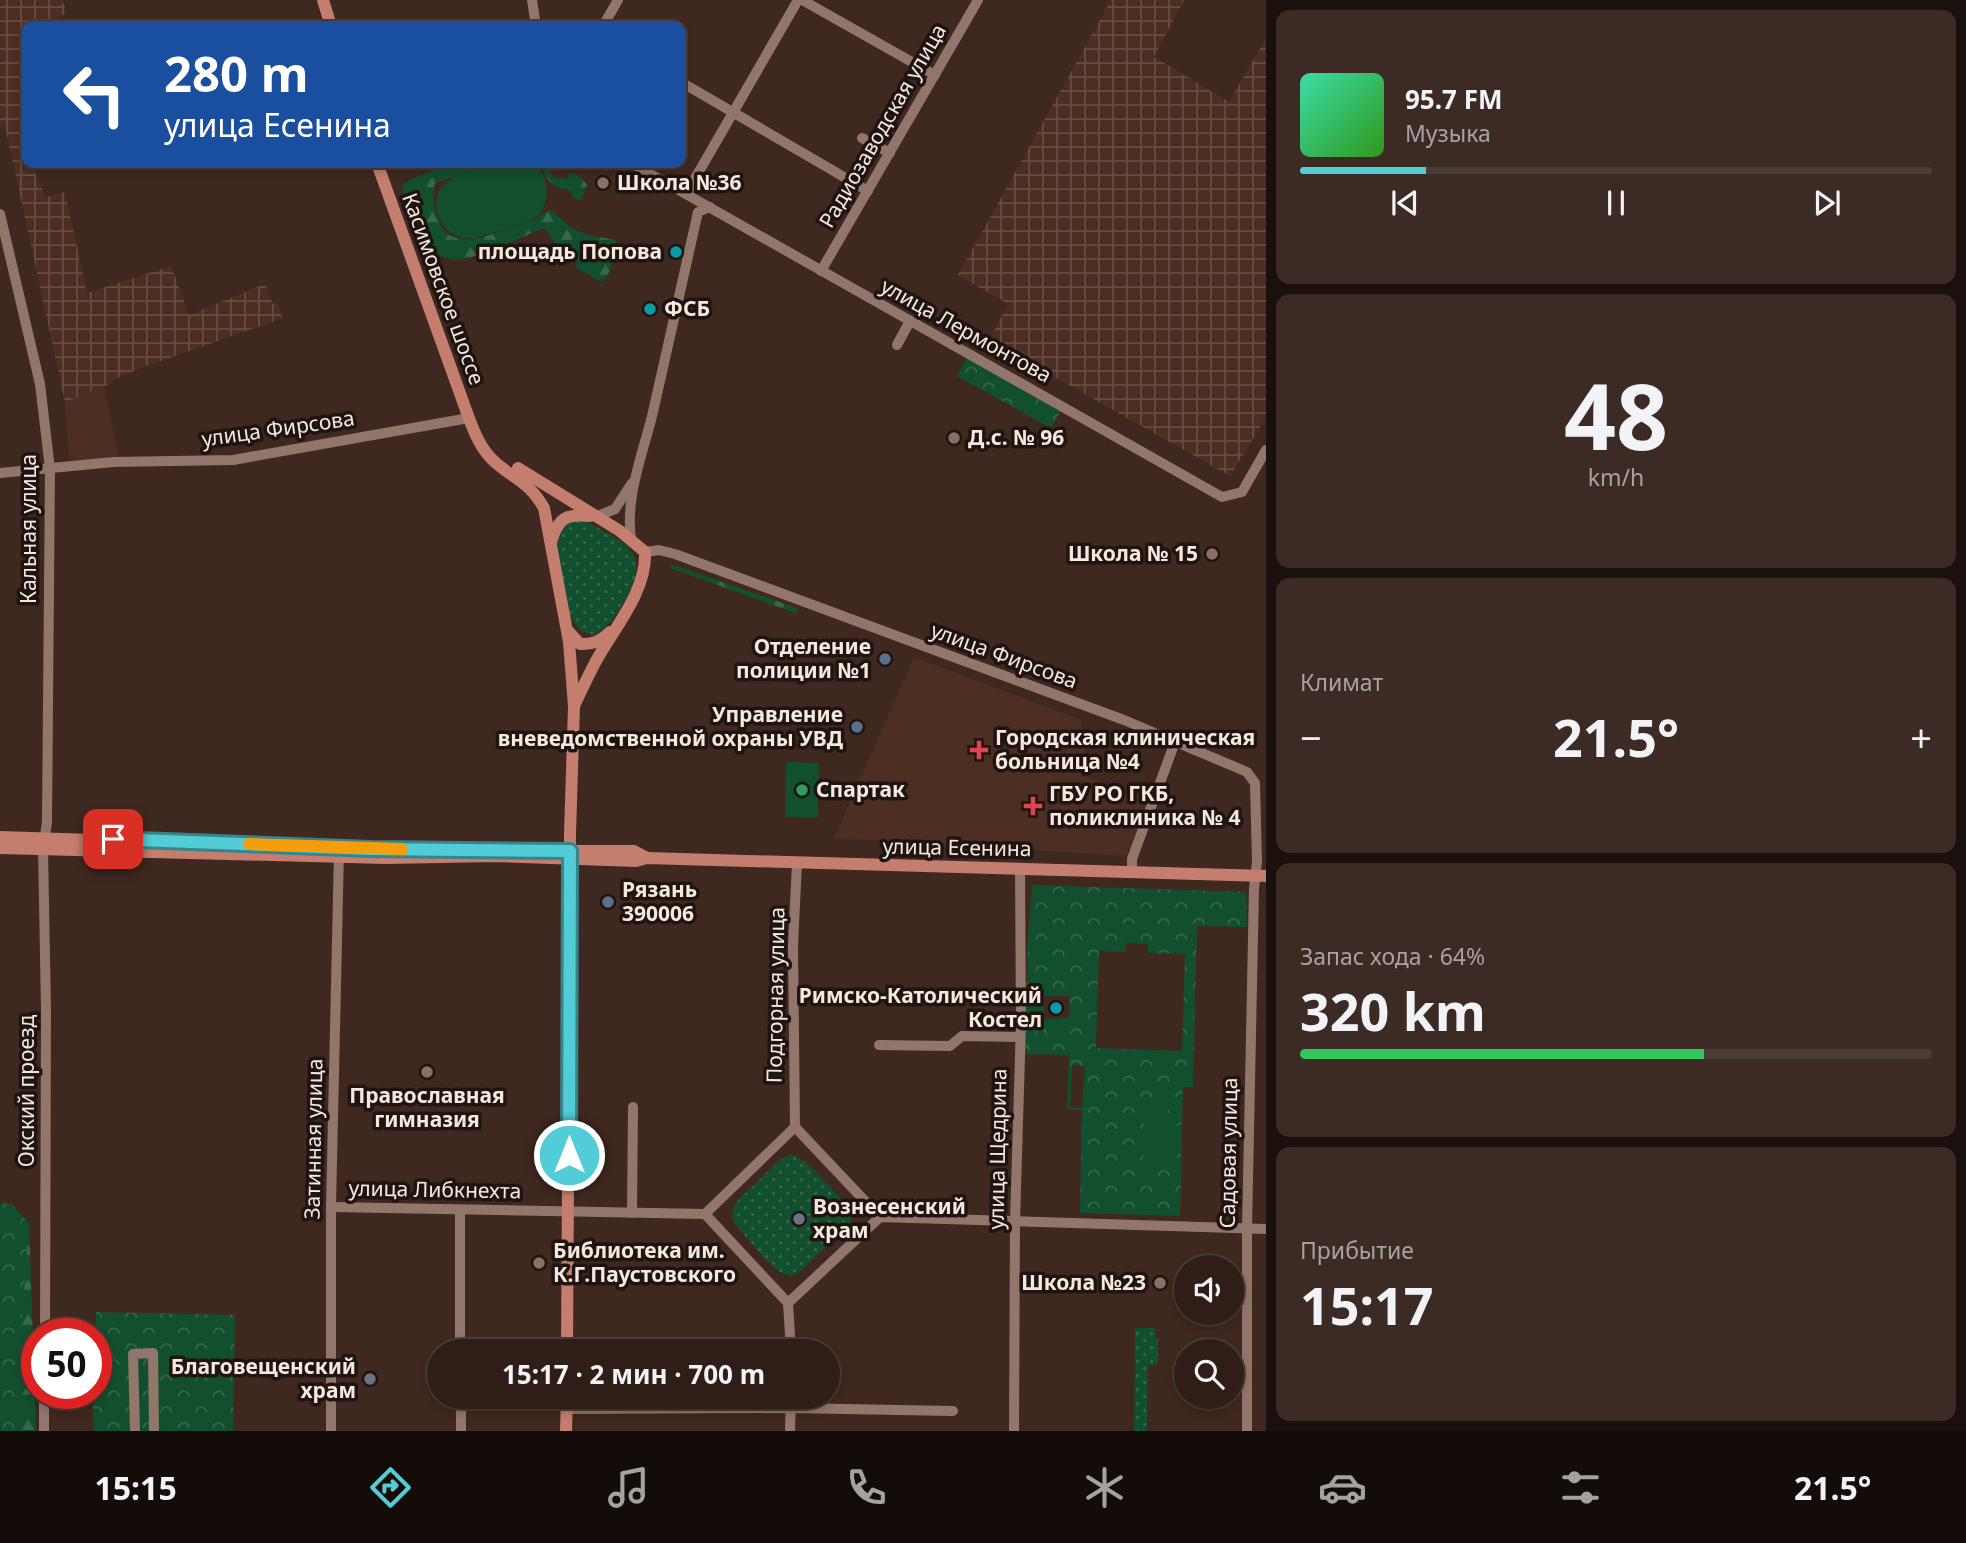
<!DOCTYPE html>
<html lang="ru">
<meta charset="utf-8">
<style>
:root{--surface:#2f1e17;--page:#3b2b24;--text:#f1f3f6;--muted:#a7a2a1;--line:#4a3c36;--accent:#52ccd6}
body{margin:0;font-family:"Noto Sans",sans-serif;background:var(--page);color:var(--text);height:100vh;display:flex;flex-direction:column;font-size:26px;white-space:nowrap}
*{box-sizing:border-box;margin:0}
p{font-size:23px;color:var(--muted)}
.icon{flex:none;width:38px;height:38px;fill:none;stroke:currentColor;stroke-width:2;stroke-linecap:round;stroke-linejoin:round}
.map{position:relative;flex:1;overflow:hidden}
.drawer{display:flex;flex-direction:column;gap:10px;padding:10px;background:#1a100d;width:700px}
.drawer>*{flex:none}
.top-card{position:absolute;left:21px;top:21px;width:665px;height:147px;border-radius:14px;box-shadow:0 4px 10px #0003,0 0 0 2px var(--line);background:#1a4fa0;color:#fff;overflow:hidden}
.tools{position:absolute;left:1174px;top:1255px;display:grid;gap:14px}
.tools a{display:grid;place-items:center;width:70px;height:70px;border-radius:50%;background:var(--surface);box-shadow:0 4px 10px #0003,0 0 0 2px var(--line);font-size:35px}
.speed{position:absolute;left:21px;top:1318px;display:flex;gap:14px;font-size:35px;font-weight:700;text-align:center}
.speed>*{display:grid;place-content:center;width:91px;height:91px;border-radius:50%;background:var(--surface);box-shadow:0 4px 10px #0003,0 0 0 2px var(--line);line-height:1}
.speed .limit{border:10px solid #d22;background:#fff;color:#111}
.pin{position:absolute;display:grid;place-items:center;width:60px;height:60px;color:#fff;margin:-30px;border-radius:14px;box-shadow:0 4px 10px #0006}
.me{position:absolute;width:77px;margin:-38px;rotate:0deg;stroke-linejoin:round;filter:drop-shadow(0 0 5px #0008)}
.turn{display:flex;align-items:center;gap:24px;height:147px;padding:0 28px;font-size:32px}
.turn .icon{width:91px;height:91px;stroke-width:2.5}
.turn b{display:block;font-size:49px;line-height:60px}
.big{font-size:52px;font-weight:700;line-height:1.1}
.drawer .tile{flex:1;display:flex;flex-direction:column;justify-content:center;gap:10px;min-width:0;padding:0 24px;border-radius:14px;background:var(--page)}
.drawer .dial{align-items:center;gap:0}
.dial b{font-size:91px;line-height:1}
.song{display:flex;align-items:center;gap:21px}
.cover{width:84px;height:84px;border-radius:10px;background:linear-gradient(135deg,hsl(160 70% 55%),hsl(110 70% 35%))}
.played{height:7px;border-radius:4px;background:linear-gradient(90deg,var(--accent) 20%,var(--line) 20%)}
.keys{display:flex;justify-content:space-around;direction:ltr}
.heat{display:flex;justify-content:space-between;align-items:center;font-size:38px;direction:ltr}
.charge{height:10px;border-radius:5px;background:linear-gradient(90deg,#34c759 64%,var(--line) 0)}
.trip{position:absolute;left:427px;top:1339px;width:413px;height:70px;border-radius:35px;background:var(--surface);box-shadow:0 4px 10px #0003,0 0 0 2px var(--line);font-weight:700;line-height:70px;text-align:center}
.tabs{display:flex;height:112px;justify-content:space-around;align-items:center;background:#130c09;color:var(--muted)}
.tabs .icon{width:49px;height:49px}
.tabs .active{color:var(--accent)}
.tabs b{font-size:32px;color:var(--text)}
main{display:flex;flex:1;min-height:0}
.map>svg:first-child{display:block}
.built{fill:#4d2e23}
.industrial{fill:url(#industrial-grid)}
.grass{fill:url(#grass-dots)}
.forest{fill:url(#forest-firs)}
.park{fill:url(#park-crowns);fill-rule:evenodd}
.pitch{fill:#124f2e}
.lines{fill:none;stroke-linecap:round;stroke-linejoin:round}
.minor{stroke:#92756b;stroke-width:10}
.major{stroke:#c47e6d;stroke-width:12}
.route-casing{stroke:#35858b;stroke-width:18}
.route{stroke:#52ccd6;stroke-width:12}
.slow{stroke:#f59e0b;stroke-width:12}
.education-dot{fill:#8d6e63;stroke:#1e1410;stroke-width:2.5}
.culture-dot{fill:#0f9aa8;stroke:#1e1410;stroke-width:2.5}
.service-dot{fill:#5c6f8a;stroke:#1e1410;stroke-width:2.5}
.health-dot{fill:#e0444e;stroke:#1e1410;stroke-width:2.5}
.leisure-dot{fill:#2e9e5b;stroke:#1e1410;stroke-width:2.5}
.worship-dot{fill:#6b7280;stroke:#1e1410;stroke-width:2.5}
.labels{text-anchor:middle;stroke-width:7;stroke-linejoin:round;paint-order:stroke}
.street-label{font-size:21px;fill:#f7e7e1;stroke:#1e1410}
.poi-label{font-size:21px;font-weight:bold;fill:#f7e7e1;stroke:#1e1410;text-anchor:start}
</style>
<main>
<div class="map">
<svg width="1266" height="1431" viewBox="0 0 1266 1431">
<defs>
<pattern id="industrial-grid" width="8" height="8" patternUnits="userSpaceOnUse" patternTransform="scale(1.75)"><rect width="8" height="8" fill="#4d2e23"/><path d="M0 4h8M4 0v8" fill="none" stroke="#674c43"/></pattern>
<pattern id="grass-dots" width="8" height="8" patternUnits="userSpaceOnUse" patternTransform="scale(1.75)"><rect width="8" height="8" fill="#124f2e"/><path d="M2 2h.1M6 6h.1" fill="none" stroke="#35684c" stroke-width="1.8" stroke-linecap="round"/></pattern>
<pattern id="forest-firs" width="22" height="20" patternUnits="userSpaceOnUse" patternTransform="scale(1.75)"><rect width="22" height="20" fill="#124f2e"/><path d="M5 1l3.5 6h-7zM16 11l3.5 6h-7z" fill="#35684c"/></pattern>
<pattern id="park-crowns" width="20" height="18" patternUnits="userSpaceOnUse" patternTransform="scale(1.75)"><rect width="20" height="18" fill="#124f2e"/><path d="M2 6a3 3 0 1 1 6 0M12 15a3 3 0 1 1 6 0" fill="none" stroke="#35684c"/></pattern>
</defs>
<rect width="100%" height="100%" fill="#3f281f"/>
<g class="built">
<polygon points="104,386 119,458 75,463 69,459 65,402"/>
<polygon points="914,657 1082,720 1082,733 1086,743 1081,775 1151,800 1129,856 834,838"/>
</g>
<g class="industrial">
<polygon points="0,0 62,0 67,13 38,26 26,26 26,163 31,163 45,197 65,192 87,293 171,266 189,315 265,284 273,304 277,303 283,318 138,369 113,380 112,383 65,402 5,126 0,127"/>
<polygon points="1111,0 1184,0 1154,57 1229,102 1266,38 1266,417 1230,476 989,340 1008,304 958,275"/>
</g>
<g class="grass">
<path d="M585,521C624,542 654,551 625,600C616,615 610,628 593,635C589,633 585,633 582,631C563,620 559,564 555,544L557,535L567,522Z"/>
<path d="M791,1154L806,1162L850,1208L853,1214L850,1224L798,1273C794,1275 792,1276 787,1275C773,1273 744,1234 734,1222L732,1216L734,1204L782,1158Z"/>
<polygon points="1135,1328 1155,1328 1155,1338 1158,1339 1158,1365 1148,1365 1147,1431 1134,1431"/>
</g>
<g class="forest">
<path d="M454,163H494L435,183C432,194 433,205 437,216C446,251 481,238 506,230C516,226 528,224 537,218C542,215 545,212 551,210L573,229L591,236L617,240L610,257C613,268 609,274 602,282L576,268L577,259L554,242L545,228C523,235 470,264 450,259C442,258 435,251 424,249L401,186L413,178Z"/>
<path d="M544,164L554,177L568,179L569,172C577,174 583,178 587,185L581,200L575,199L568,189C553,190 546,178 540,166Z"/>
<polygon points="671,564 797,608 798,614 670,568"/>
<polygon points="0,1203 11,1204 29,1223 36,1431 0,1431"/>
</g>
<g class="park">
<polygon points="967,357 1062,409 1051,428 957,376"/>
<path d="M1032,885L1246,892L1247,927L1197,926L1193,1087H1183L1180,1216L1080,1213L1082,1110L1067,1109L1069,1055L1025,1054L1028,938ZM1126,943L1148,944V953L1185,954L1182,1051L1096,1048L1099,951L1125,952ZM1044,996H1069V1018L1044,1019ZM1072,1065L1085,1066L1082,1108L1070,1107Z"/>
<polygon points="0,1203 11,1204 29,1223 14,1431 0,1431"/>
<polygon points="96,1312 235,1315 233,1431 94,1431 92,1393 96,1393"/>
</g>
<g class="pitch">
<path d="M501,163C510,163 525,160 533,165C550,174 551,205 536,217C524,226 490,234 474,238C446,244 423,204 445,184C458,171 484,168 501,163Z"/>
<polygon points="786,762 819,763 818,818 785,817"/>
<polygon points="1153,1084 1169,1085 1168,1120 1152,1120"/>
<polygon points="1144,1122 1177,1122 1177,1169 1143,1168"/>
</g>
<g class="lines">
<g class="minor">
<polyline points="532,0 536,26"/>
<polyline points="802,0 935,75"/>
<polyline points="603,26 618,0"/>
<polyline points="681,82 868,191"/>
<polyline points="862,138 890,153"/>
<polyline points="631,163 1222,497 1242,492 1266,450"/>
<polyline points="686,194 798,0"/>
<polyline points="0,214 40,384 50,469 47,822 43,849 46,1010 45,1334"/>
<polyline points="821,271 978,0"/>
<polyline points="897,345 910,321"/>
<polyline points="0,473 113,462 233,460 469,418"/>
<polyline points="595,517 615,509 632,483"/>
<path d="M631,539C625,496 643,454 653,412C668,346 683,279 698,212L710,207"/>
<polyline points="645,552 659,550 675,554 1124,720 1247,772 1255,783 1257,862 1254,889 1247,1228 1247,1431"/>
<polyline points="1132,872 1132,859 1175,742"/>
<polyline points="879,1045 950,1046 962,1036 1020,1037"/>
<polyline points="795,1127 793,945 797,863"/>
<polyline points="331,1207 705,1214"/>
<polyline points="460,1210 460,1351"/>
<polyline points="632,1213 633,1107"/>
<polyline points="880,1217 788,1303 705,1214 795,1127 880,1217 1266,1229"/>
<polyline points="788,1303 791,1351"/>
<polyline points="44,1393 44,1431"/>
<polyline points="461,1396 461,1431"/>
<polyline points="566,1409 791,1408 953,1411"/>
<polyline points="135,1431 133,1354 153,1353 154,1431"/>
<polyline points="331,1431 331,1207 339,851"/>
<polyline points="790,1431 791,1396"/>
<polyline points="1014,1431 1015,1221 1021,1023 1020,869"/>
</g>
<g class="major">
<polyline points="323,0 331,26"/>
<path d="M377,163L466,410C473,429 480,450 496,463C517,481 529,482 544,508L569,642L574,706L570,834L567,1351"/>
<path d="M518,468L620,531L645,552C647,591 614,628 596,661C588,676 581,691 574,706"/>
<path d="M552,539C559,517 567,514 590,516"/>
<path d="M568,631L580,644C593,644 600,642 610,632"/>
<polyline points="0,837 371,849 459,849"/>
<polyline points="0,848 386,858 495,856 636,861 647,858 1266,876"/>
<polyline points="565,851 634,851 647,858"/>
<polyline points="566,1431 567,1396"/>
</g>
</g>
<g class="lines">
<defs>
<polyline id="route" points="113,839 371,849 570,851 569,1155"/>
</defs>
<use href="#route" class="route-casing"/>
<use href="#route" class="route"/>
<polyline class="slow" points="249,844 402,849"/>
</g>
<g class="education-dot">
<circle cx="603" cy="183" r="7"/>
<circle cx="954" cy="438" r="7"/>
<circle cx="1212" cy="554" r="7"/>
<circle cx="427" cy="1072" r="7"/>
<circle cx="539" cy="1263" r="7"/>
<circle cx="1160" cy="1283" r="7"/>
</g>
<g class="culture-dot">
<circle cx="676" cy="252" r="7"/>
<circle cx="650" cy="309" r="7"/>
<circle cx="1056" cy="1008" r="7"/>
</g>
<g class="service-dot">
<circle cx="885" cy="659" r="7"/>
<circle cx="857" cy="727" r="7"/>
<circle cx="608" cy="902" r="7"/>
</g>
<g class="health-dot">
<path d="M975.5 739.5h7v7h7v7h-7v7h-7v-7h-7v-7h7z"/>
<path d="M1029.5 795.5h7v7h7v7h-7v7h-7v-7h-7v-7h7z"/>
</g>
<circle class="leisure-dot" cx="802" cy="790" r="7"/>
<g class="worship-dot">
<circle cx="799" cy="1219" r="7"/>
<circle cx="370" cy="1379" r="7"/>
</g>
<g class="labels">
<g class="street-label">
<text transform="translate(883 126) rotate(-60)" y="7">Радиозаводская улица</text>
<text transform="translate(443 289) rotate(70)" y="7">Касимовское шоссе</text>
<text transform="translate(966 331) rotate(29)" y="7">улица Лермонтова</text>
<text transform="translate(278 429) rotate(-8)" y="7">улица Фирсова</text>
<text transform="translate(29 529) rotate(-90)" y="7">Кальная улица</text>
<text transform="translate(1004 656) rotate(20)" y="7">улица Фирсова</text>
<text transform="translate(957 848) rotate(1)" y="7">улица Есенина</text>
<text transform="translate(776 995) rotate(-89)" y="7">Подгорная улица</text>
<text transform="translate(27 1091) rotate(-90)" y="7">Окский проезд</text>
<text transform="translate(314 1139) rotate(-89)" y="7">Затинная улица</text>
<text transform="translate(998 1149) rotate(-89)" y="7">улица Щедрина</text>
<text transform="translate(1229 1153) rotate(-89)" y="7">Садовая улица</text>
<text transform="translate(435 1190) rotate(1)" y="7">улица Либкнехта</text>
</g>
<g class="poi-label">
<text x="617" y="190">Школа №36</text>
<text x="662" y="259" text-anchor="end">площадь Попова</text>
<text x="664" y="316">ФСБ</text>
<text x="968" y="445">Д.с. № 96</text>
<text x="1198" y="561" text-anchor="end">Школа № 15</text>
<text x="871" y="654" text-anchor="end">Отделение<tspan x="871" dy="24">полиции №1</tspan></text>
<text x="843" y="722" text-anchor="end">Управление<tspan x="843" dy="24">вневедомственной охраны УВД</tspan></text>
<text x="995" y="745">Городская клиническая<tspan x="995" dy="24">больница №4</tspan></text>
<text x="816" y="797">Спартак</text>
<text x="1049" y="801">ГБУ РО ГКБ,<tspan x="1049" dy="24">поликлиника № 4</tspan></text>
<text x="622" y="897">Рязань<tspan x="622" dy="24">390006</tspan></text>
<text x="1042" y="1003" text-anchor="end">Римско-Католический<tspan x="1042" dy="24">Костел</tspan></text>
<text x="427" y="1103" text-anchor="middle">Православная<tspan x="427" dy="24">гимназия</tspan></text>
<text x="813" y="1214">Вознесенский<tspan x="813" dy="24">храм</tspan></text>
<text x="553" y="1258">Библиотека им.<tspan x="553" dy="24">К.Г.Паустовского</tspan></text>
<text x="1146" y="1290" text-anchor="end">Школа №23</text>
<text x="356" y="1374" text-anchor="end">Благовещенский<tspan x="356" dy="24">храм</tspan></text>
</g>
</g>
</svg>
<div class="tools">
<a><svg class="icon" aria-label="sound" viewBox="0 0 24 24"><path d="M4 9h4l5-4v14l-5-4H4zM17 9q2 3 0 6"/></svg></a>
<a><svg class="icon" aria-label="search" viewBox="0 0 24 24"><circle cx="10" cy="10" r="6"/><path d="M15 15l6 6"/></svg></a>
</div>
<div class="speed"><div class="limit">50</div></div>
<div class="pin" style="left:113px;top:839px;background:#d93025"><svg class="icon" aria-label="arrive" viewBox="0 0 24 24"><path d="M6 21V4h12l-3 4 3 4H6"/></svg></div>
<svg class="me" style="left:569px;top:1155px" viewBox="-20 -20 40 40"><circle r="17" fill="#52ccd6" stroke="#fff" stroke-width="3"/><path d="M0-11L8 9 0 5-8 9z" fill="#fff"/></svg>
<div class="trip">15:17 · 2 мин · 700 m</div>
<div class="top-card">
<div class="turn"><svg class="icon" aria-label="left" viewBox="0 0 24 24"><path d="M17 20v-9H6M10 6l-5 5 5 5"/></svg><div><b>280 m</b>улица Есенина</div></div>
</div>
</div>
<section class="drawer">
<div class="tile">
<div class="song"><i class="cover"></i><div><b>95.7 FM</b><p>Музыка</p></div></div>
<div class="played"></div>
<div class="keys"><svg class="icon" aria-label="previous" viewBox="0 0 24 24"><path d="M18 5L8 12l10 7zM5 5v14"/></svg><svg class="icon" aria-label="pause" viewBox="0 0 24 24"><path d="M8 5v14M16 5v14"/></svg><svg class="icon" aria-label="next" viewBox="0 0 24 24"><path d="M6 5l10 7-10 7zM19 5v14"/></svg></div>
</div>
<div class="tile dial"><b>48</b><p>km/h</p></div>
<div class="tile"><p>Климат</p>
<div class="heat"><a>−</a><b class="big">21.5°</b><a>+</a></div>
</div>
<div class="tile"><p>Запас хода · 64%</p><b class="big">320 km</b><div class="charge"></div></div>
<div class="tile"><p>Прибытие</p><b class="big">15:17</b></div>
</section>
</main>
<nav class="tabs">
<b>15:15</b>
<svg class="icon active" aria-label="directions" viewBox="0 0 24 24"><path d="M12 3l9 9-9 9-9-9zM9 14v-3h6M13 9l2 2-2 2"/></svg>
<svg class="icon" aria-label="music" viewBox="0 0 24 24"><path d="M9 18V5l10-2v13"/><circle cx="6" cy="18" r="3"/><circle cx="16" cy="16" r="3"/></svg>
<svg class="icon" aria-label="phone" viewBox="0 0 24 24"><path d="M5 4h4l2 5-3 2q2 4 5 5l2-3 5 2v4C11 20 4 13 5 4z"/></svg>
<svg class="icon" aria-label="climate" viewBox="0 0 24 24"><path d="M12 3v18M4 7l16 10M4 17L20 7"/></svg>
<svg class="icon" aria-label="car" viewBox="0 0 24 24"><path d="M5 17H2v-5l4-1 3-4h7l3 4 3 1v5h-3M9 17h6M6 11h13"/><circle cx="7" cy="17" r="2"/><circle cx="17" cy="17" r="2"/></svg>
<svg class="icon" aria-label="filters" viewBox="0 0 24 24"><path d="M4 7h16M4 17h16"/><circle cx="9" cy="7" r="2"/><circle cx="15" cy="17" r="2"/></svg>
<b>21.5°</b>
</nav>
